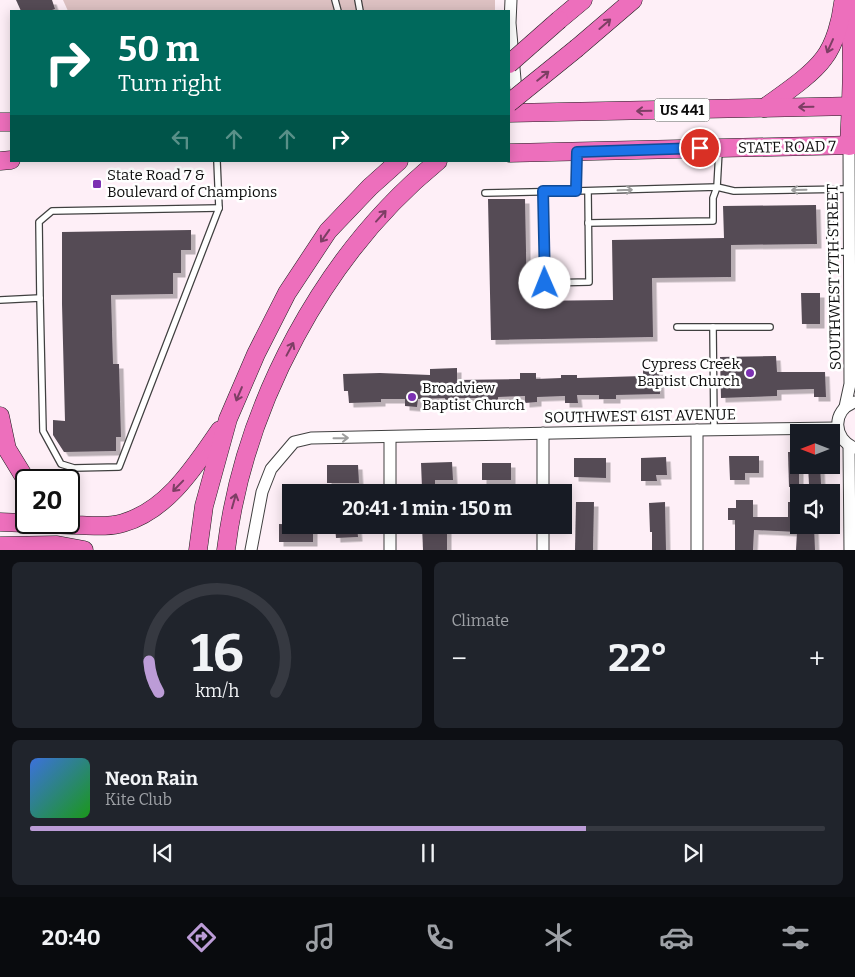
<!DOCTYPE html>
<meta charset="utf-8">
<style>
:root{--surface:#171b24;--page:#20242c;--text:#f1f3f6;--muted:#9ea1a6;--line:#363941;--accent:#bc9cd7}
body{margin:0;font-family:Bitter,serif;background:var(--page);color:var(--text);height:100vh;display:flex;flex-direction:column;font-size:19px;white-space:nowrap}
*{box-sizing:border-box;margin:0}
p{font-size:16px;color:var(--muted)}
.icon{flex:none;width:28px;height:28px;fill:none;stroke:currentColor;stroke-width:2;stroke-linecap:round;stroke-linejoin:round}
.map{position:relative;height:550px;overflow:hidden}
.details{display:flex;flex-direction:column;gap:12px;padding:12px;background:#0d0f14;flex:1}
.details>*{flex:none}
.top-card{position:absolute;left:10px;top:10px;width:500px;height:152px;border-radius:0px;box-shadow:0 2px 12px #0003;background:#00695c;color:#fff;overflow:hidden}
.needle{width:32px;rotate:270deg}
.fabs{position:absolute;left:790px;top:424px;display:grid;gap:10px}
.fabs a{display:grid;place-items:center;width:50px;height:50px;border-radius:0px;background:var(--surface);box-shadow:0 2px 12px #0003;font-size:25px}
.speed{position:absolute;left:15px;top:469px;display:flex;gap:10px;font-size:25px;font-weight:700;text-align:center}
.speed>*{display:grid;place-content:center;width:65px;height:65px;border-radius:50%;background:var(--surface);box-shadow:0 2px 12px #0003;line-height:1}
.speed .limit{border:2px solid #111;border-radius:8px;background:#fff;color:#111}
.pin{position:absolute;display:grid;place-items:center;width:42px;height:42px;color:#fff;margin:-21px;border:2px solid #fff;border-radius:50%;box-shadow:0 1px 5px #0007}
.me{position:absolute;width:55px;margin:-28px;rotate:359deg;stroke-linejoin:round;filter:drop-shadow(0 0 4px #0008)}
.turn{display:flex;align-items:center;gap:18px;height:105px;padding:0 25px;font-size:22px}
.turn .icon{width:65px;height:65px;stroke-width:2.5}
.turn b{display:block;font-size:35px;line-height:42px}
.lanes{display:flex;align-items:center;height:48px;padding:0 25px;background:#0003;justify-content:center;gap:25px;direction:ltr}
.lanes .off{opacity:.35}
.big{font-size:38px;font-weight:700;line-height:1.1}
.details .tile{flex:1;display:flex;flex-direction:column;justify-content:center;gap:8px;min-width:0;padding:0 18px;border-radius:8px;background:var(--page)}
.details .dial{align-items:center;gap:0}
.dial svg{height:130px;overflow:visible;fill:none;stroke:var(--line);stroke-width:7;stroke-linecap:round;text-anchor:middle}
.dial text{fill:var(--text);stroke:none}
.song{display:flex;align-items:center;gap:15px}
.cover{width:60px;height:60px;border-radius:8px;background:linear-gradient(135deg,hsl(220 70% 55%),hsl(120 70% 35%))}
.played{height:5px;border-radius:2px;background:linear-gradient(90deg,var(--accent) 70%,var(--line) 70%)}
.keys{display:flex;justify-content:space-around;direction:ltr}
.heat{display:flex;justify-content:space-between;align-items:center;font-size:28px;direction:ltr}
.details .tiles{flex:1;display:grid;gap:12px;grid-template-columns:1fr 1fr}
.tile:last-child{grid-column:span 2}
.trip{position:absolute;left:282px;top:484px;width:290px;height:50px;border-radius:0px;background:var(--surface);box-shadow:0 2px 12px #0003;font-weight:700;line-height:50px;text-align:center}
.tabs{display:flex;height:80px;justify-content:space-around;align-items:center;background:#090b0e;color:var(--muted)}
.tabs .icon{width:35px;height:35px}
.tabs .on{color:var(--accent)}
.tabs b{font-size:22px;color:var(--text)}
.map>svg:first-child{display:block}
.cemetery{fill:#dec2c3}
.building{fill:#554b55;filter:url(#shadow)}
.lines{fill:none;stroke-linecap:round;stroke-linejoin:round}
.service-casing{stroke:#404040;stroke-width:8}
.minor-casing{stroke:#404040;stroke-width:13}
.primary-casing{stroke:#1e1e1e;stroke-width:19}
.service{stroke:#fff;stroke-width:5.5}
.minor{stroke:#fff;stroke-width:11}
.primary{stroke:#ed6fbc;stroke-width:18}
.primary-bridge-casing{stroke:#1e1e1e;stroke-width:19;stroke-linecap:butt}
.primary-bridge{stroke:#ed6fbc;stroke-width:18}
.oneway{stroke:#7d3e64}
.oneway2{stroke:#9e9e9e}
.route-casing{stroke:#114b97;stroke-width:12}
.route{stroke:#1a73e8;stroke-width:9}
.poi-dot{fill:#7c31b2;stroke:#fff;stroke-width:2}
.labels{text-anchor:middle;stroke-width:5;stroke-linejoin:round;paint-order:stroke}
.shield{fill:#fff;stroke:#565656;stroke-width:1}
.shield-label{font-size:14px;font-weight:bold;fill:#0d0d0d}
.street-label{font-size:15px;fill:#0d0d0d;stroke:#fff}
.poi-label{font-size:15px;fill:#0d0d0d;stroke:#fff;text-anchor:start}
</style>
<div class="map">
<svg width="855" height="550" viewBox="0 0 855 550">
<defs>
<filter id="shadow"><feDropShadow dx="4.5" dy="4.5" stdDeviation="0" flood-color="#0004"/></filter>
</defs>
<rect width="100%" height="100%" fill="#feeff7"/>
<polygon class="cemetery" points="63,0 495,0 495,11 68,11"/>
<g class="building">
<polygon points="16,0 52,0 55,9 49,11 21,11"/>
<polygon points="488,199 525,199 527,301 613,300 612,240 724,238 723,206 816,205 817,244 731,245 731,277 652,278 653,337 491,340"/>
<polygon points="191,230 191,250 181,250 181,273 173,273 173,294 111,295 113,364 119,364 121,437 116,437 116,451 64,452 53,435 53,420 65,421 62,304 62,232"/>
<polygon points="801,293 820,293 820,324 802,324"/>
<polygon points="776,356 777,372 825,372 826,397 814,397 814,389 777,390 777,396 721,398 720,357"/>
<polygon points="457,368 457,380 520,379 520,373 536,373 536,379 561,378 561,375 577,375 577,378 643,376 643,370 659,370 660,394 616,395 616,399 599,399 599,395 577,395 578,403 565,403 565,396 537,397 537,402 525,403 525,396 498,397 498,404 486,404 486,398 458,398 458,405 446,405 445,398 418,399 417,407 405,406 405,399 381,399 381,402 349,403 348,391 344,391 343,374 380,373 430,375 430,369"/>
<polygon points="788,452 799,452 799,487 789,487"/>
<polygon points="729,456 759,456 759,473 745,473 745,480 730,480"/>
<polygon points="666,457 667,475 656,475 657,481 641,481 641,458"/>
<polygon points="574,458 606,458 606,478 574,477"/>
<polygon points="452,462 453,480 435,480 435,488 422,488 421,463"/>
<rect x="482" y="463" width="29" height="17"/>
<polygon points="327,465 358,465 359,483 327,483"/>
<polygon points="808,465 820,465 821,484 809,484"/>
<polygon points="736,500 753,500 753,517 788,517 788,502 799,502 799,525 814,525 815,550 796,550 797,532 754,530 753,550 735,550 735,520 728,520 728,508 736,508"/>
<polygon points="576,502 594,502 593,550 575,550"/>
<polygon points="665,502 666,550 652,550 652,532 650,532 649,503"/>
<polygon points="279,524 313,525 313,542 279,542"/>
<polygon points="335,525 357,525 358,537 336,538"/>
<polygon points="422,525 447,525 447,550 423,550"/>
</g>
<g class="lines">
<defs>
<g id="service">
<polyline points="335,0 338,11"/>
<polyline points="358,0 360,11"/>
<polyline points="830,189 830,252 849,252"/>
<polyline points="543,191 545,283 589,282 588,191"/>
<polyline points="576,191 717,187 734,191 848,189"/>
<polyline points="485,193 576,191 577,154"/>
<polyline points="588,223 713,221 713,198 717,187 719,151"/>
<polyline points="40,298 39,222 52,211 219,208"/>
<polyline points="0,300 40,298 43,431 61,464 74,468 119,467 219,208 217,161"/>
<polyline points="677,327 713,327 714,429"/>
<polyline points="713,327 770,327"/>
<polyline points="678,382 713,380"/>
</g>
<g id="minor">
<polyline points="511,0 510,23 517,102"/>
<path d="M855,402C831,410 833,440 855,448"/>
<polyline points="845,407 850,384 849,146"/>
<polyline points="697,430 697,550"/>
<polyline points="543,433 543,492"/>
<polyline points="390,437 390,492"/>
<polyline points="849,446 850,550"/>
<polyline points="390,525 390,550"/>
<polyline points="543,525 543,550"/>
<polyline points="251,550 262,492 271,469 294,442 311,438 697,430 837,428"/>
</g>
<g id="primary">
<path d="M847,0C855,47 851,98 849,146"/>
<polyline points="559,20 583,0"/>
<polyline points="577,48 633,0"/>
<path d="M764,108C783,94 811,76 824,58C835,44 841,20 843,3"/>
<polyline points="509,113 855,106"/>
<polyline points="0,122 11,122"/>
<polyline points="509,153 855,145"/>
<polyline points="0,161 11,160"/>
<polyline points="0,416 7,449 26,480"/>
<path d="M0,522C24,523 49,524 73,525C89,525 107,528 123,523C168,510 195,466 220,430"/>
<polyline points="0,546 57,545 84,550"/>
<polyline points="198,550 204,506 228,419 256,354 287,293 328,231 370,187 399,161"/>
<path d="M226,550C244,404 324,254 438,161"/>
</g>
</defs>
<use href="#service" class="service-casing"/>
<use href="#minor" class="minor-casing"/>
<use href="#primary" class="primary-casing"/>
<use href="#service" class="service"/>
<use href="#minor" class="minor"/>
<use href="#primary" class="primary"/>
<defs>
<g id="primary-bridge">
<polyline points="509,64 559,20"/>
<polyline points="509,103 577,48"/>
</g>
</defs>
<use href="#primary-bridge" class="primary-bridge-casing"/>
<use href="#primary-bridge" class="primary-bridge"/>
</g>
<defs><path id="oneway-shaft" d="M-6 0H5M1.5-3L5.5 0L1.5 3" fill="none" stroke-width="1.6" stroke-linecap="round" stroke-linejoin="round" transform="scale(1.25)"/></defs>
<g class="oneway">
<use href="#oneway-shaft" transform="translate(605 24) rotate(-41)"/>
<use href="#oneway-shaft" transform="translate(830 46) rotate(114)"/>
<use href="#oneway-shaft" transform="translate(543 76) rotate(-39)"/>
<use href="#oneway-shaft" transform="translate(806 107) rotate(179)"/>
<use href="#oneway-shaft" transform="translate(644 111) rotate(179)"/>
<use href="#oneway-shaft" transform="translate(381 216) rotate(-48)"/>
<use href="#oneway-shaft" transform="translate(325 236) rotate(125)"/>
<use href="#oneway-shaft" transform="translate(290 349) rotate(-62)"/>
<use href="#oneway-shaft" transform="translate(239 394) rotate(113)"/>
<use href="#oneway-shaft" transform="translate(178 486) rotate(134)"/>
<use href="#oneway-shaft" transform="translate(234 501) rotate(-74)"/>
</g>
<g class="oneway2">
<use href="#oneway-shaft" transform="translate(625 190) rotate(-2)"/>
<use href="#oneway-shaft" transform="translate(799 190) rotate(179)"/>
<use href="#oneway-shaft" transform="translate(341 438) rotate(-1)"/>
</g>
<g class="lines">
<defs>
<polyline id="route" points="545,283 543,191 576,191 577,152 700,148"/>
</defs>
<use href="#route" class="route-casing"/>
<use href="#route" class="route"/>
</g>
<g class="poi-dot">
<rect x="92" y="179" width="10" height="10" rx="2.5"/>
<circle cx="750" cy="373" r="5"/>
<circle cx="412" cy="397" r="5"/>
</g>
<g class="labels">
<rect class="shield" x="654.5" y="98.5" width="55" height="23" rx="4"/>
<g class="shield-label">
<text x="682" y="115">US 441</text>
</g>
<g class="street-label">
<text transform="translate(787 147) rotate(-1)" y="5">STATE ROAD 7</text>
<text transform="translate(834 277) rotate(-91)" y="5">SOUTHWEST 17TH STREET</text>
<text transform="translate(640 416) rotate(-1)" y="5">SOUTHWEST 61ST AVENUE</text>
</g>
<g class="poi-label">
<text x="107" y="180">State Road 7 &amp;<tspan x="107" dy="17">Boulevard of Champions</tspan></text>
<text x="740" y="369" text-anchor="end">Cypress Creek<tspan x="740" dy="17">Baptist Church</tspan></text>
<text x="422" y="393">Broadview<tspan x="422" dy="17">Baptist Church</tspan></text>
</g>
</g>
</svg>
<div class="fabs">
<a><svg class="needle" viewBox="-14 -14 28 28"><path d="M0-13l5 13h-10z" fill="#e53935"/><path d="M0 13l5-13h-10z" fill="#9ea1a6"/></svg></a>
<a><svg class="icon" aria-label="sound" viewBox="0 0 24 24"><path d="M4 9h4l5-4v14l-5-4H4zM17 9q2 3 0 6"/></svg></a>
</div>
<div class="speed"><div class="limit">20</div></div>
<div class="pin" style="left:700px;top:148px;background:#d93025"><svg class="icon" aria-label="arrive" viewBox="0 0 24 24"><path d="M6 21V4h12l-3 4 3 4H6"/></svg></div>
<svg class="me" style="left:545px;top:283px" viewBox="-20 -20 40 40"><circle r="19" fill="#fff"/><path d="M0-13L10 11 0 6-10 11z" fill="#1a73e8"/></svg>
<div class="trip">20:41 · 1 min · 150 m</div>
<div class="top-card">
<div class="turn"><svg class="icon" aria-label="right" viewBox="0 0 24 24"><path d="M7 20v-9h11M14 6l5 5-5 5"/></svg><div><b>50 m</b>Turn right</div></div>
<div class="lanes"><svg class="icon off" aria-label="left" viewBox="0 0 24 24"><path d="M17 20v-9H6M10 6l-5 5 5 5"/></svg><svg class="icon off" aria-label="ahead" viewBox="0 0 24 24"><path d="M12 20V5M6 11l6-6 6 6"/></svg><svg class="icon off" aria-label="ahead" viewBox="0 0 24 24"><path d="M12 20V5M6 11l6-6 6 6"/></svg><svg class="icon" aria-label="right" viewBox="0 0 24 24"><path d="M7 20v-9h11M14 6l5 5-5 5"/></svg></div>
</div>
</div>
<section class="details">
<div class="tiles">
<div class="tile dial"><svg viewBox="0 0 100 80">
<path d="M14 69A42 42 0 1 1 86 69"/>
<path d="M14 69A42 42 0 0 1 8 50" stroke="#bc9cd7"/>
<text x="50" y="56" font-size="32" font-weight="700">16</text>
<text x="50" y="72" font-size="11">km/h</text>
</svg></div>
<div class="tile"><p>Climate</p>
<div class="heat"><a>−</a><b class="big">22°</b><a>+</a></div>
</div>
<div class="tile">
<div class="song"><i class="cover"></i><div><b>Neon Rain</b><p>Kite Club</p></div></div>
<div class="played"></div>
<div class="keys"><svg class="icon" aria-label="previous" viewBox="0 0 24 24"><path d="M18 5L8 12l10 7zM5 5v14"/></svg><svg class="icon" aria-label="pause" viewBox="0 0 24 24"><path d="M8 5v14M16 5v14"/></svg><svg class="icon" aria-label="next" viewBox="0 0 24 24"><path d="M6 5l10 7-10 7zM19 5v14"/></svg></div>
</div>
</div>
</section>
<nav class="tabs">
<b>20:40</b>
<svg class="icon on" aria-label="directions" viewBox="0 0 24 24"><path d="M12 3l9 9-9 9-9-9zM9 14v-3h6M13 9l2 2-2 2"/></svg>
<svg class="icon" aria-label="music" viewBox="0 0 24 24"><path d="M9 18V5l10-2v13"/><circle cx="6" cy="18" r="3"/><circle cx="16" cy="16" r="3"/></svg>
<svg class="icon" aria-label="phone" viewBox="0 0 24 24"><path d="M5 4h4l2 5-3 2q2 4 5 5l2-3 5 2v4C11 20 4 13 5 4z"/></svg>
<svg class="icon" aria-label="climate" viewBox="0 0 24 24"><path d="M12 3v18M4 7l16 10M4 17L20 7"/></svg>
<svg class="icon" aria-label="car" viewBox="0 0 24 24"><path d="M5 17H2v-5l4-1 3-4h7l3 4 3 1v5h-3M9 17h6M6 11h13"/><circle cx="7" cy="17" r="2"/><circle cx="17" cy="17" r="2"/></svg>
<svg class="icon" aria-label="filters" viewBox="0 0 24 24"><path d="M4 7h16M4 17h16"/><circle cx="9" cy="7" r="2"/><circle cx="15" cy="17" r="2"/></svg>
</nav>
